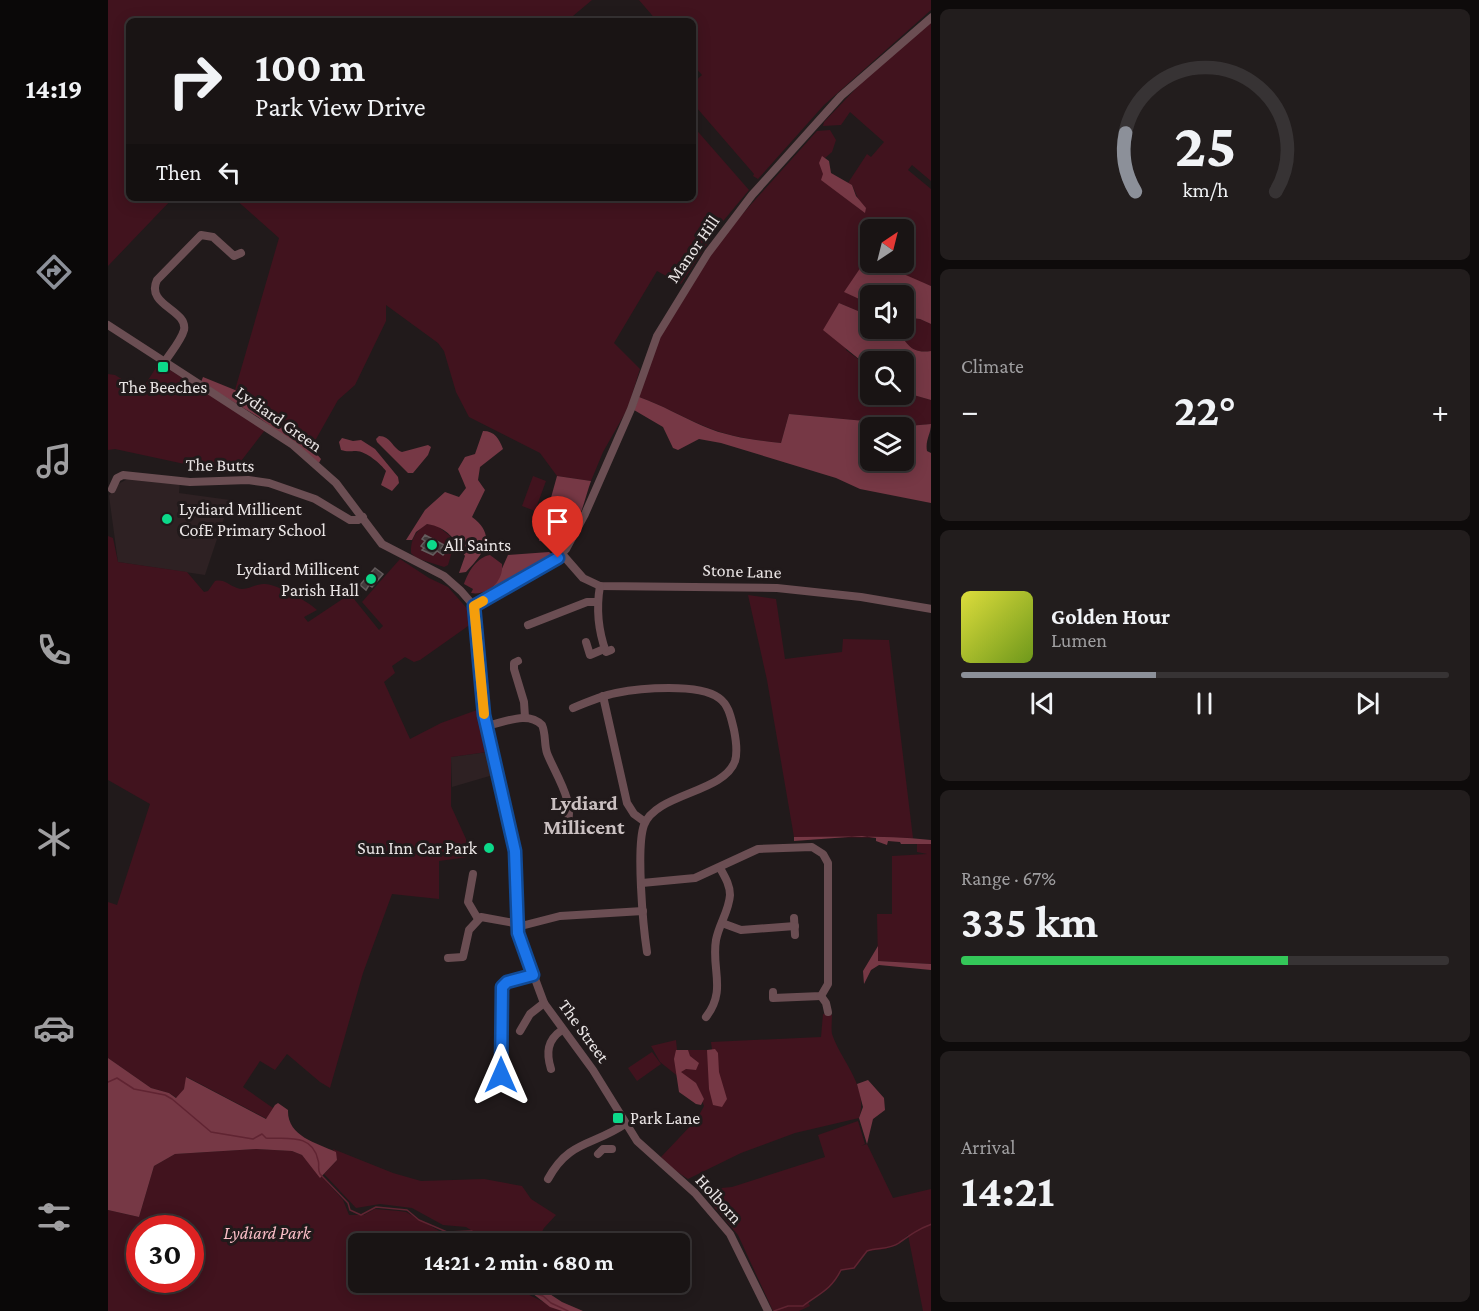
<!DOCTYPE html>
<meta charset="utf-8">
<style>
:root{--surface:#191414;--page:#221d1d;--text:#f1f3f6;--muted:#9f9ea0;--line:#373334;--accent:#8c9099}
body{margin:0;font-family:"Crimson Pro",serif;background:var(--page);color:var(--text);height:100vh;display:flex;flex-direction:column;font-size:22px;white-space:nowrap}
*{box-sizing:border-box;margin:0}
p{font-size:20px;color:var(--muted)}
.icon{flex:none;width:33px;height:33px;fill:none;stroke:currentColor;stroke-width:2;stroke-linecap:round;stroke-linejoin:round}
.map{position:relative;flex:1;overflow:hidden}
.drawer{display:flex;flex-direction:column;gap:9px;padding:9px;background:#0e0b0b;width:548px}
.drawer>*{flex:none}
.guide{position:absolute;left:18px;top:18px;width:570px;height:183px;border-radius:9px;box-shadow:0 3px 15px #0003,0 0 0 2px var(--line);background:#191414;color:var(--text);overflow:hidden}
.needle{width:39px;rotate:35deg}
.buttons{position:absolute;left:752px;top:219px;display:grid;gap:12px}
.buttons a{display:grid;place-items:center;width:54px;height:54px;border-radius:9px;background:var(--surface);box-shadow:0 3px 15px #0003,0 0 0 2px var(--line);font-size:30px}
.speed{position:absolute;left:18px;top:1215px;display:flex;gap:12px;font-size:30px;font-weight:700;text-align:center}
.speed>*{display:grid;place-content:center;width:78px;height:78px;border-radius:50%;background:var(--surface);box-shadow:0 3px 15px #0003,0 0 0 2px var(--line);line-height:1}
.speed .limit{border:9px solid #d22;background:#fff;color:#111}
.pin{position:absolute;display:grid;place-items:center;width:51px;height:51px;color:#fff;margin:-62px -26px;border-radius:50% 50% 50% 0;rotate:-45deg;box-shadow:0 0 6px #0007}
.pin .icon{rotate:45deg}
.me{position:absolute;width:66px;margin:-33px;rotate:0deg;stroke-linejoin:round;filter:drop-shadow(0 0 4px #0008)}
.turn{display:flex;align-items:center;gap:21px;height:126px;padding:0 30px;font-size:27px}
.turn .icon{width:78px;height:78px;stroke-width:2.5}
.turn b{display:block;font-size:42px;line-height:51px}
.then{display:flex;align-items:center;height:57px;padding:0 30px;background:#0003;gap:12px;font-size:22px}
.big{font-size:45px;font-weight:700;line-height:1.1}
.drawer .card{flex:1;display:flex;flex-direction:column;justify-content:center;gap:9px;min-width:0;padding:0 21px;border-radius:9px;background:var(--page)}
.drawer .dial{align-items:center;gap:0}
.dial svg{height:156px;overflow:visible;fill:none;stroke:var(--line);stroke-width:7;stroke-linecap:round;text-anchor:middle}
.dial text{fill:var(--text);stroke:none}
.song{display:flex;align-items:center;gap:18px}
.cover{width:72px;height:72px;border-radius:9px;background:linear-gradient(135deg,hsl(60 70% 55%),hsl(80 70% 35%))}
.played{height:6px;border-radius:3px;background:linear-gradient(90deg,var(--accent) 40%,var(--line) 40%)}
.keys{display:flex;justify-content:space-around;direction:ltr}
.heat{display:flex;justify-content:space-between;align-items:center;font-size:33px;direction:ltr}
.charge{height:9px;border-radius:4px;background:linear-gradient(90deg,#34c759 67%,var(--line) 0)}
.trip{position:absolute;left:240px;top:1233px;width:342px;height:60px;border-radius:9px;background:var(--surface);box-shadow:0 3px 15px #0003,0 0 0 2px var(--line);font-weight:700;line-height:60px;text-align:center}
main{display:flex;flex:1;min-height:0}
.dock{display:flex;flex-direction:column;width:108px;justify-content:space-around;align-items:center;background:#0a0808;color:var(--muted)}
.dock .icon{width:42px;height:42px}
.dock .active{color:var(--accent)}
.dock b{font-size:27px;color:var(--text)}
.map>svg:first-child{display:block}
.built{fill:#2e2123}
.green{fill:#41131e;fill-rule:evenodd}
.forest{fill:#763845;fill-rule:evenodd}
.water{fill:#602432}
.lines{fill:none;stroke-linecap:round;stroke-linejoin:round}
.stream{stroke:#602432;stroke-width:1.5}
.building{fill:#433c3d;stroke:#645c5d;stroke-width:1.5}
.minor{stroke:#6b4e53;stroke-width:8}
.route-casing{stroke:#114b97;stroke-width:15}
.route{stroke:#1a73e8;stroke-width:10}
.slow{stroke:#f59e0b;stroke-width:10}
.poi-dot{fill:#0cd98a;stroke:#211a1b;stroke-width:2}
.labels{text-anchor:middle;stroke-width:6;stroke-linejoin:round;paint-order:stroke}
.street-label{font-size:18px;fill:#e9e4e4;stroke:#211a1b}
.poi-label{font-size:18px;fill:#e9e4e4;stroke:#211a1b;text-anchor:start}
.park-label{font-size:18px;font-style:italic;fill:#fabec7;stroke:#211a1b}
.quarter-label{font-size:21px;font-weight:bold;fill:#cac0c1;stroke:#211a1b}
</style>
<main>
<nav class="dock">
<b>14:19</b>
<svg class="icon active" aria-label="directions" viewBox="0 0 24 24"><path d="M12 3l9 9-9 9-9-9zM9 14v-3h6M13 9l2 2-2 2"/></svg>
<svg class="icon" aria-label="music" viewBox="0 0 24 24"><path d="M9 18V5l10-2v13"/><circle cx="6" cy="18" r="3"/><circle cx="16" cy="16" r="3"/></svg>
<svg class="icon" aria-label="phone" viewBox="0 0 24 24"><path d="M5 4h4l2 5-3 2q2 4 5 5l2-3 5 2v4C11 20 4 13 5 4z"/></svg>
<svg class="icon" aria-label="climate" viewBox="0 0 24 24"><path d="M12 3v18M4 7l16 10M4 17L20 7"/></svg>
<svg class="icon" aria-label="car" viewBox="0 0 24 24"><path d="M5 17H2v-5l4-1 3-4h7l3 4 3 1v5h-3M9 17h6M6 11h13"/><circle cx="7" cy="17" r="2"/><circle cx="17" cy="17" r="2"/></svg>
<svg class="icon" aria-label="filters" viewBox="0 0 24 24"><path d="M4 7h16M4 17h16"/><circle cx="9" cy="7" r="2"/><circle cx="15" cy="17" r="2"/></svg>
</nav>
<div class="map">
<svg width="824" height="1311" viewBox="0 0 824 1311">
<rect width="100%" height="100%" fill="#211a1b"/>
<g class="built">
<polygon points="21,478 72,482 71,493 122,500 97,575 10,562 1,496 7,486"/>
<polygon points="379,752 385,775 344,787 343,757"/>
</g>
<g class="green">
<polygon points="0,0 484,0 459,21 21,21 21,198 65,198 0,266"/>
<polygon points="531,0 823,0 824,9 716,105 650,179 645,176 646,174 588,107 585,83 594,75 585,65 585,21 549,21"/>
<path d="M823,22V181L804,165L800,170L823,189V286L763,263L795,262V230H762V262L757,261L737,292L762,304V316L731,303L738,350L762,368V394H795V392L823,400V424L789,427L768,422L681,414L673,443C647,440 621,437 596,426C574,417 554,405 531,397L539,366L563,312L620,230L709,131L722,130L728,140L724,152L711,163L752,203L744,185L740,183L759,154L763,157L776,142L742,112L733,125L715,126L716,122L757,79Z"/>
<polygon points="585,126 641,190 611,226 573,284 549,271 506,343 532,369 520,408 495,452 483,481 449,476 432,453 361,417 348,392 336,351 330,343 278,305 278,321 247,385 230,400 203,448 127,390 171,238 126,198 585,198"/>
<path d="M795,317L812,319L823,324V351C802,354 801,344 787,329L795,328Z"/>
<polygon points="51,363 157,430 123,474 7,449 0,450 0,374 7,375 33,391"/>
<polygon points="425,476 438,481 427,511 414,506"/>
<path d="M319,524L328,525L342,536L344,552L340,565L336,567L308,558L303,553C302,540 308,530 319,524Z"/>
<path d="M0,536L5,538L10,562L79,572L96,592L100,591L107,581C117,579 120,585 129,588C139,592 147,583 157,584C171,585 199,601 209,610L196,617L200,622L242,594L271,630L275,626L254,602L292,559L321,578L340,587L363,613V624L312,660L306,662L297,657L284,666L287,673L276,682L302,739L333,723L369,710L379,752L343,757V806L358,839L360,857L331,861V899L284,894L255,973L222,1088L212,1082L179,1054L167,1070L152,1061L135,1087L165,1108L159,1119L79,1077L76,1089L69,1098L61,1093L43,1088L0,1058V902L9,905L42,804L0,780Z"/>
<polygon points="640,595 668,599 677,659 734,652 735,639 781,640 805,838 686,837 659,680"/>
<polygon points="809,843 823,844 823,964 770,961 769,914 784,914 784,856 819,854 809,852"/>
<path d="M715,1014L724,1015C724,1021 723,1028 724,1034C733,1061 761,1087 751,1118L687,1133L633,1153L580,1179L565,1169L553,1157L589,1119L596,1106L591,1093L552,1062L543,1046L568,1040L569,1050H604L603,1042L713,1037Z"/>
<polygon points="544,1052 553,1064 529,1081 520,1068"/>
<path d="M750,1121L757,1144L753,1146L759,1144L785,1198L823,1189V1311H815L800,1235L790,1244L777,1249L759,1251L746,1268L733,1270C723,1290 717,1289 700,1302L702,1306L691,1311H665L630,1235L595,1194L602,1189L624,1187L717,1157L710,1135Z"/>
<path d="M148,1149L184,1151L194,1155L235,1200L241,1215H256L267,1209L291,1211L298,1212L333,1232L344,1235H358L365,1243L250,1244V1282L409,1283L413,1291L454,1311H0V1210L31,1217L46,1166L67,1154ZM32,1228H82V1280H32Z"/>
<polygon points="225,1149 285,1173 313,1181 376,1179 414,1186 423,1199 448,1215 436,1228 428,1243 383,1243 358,1227 335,1225 304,1208 272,1204 248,1208 216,1174 229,1160"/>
</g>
<g class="forest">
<polygon points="714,156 721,161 723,173 744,185 748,196 758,208 757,213 713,180 715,174 711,163"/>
<polygon points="757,261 784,269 823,286 823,324 812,319 795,317 795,296 762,296 762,304 736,292"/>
<path d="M731,303L762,316V328L787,329C801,344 802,354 823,351V400L795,392V362H762V368L715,330Z"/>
<polygon points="95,377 127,390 138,398 207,452 213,459 211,463 150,417 93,382"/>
<path d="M531,397C554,405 574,417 595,426C620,437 646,440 673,443L681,414L768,422L789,427L823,424C823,434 817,440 819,451L823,453V503L752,489L728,478L613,443L591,439L570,450L565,448L555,427L526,410ZM762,428H795V460H762Z"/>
<path d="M375,431C387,431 391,439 395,449L372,467L370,480L377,490L364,517C390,536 375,554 358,572L351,573L357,556C348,540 339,527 319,524L308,532L304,540H298L317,510L337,492L351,497L358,488L350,469L357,457L367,454Z"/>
<path d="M271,436C283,436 284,448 294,452L320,445L323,447L320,455L305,473H300L269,442L268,439Z"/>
<path d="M234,438L245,441L253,440L267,449L290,477L291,483L284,491L273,485L278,471C273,464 258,451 248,451C242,451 239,452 233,450L231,442Z"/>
<path d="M449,476L483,481C476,501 471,528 455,543L431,541Z"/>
<polygon points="441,552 445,555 395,588 376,597 388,582 400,555"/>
<path d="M754,836L686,841V837C732,837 777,835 823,840V844H793L792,842L780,841L779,845L768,841V838Z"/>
<polygon points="770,946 770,961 823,964 823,970 771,965 763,970 756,984 755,971"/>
<polygon points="607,1049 610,1053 611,1072 619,1099 614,1107 605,1105 601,1089 599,1050"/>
<polygon points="568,1050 580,1050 582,1056 591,1063 588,1070 578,1069 573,1072 588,1083 596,1099 593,1105 588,1104 571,1092 566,1059"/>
<path d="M0,1058L43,1088L61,1093L68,1098L76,1089L78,1077L158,1119L167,1105L170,1103L180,1110C179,1136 208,1143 228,1152L229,1160L212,1178L194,1155L184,1151L148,1149L67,1154L46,1166L31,1217L0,1210Z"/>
<polygon points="760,1080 776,1098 777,1110 765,1119 759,1144 751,1118 755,1107 749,1084"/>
<polygon points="411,1283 425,1283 454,1302 475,1311 454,1311 442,1307"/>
</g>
<path class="water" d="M382,555L394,564C396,581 380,596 363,593L365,589L356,584C360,572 369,557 382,555Z"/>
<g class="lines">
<g class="stream">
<path d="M0,1082L9,1078L26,1089L57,1095L64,1099L103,1132L145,1139L154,1134L158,1138C177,1140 204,1132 210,1160C212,1165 209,1168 212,1174L240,1203L242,1210L253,1215L268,1207L299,1210L311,1220L339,1232L364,1231L366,1242L380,1244"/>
<polyline points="414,1282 417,1291 435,1296 443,1303 460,1311"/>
<path d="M666,1311L680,1306H695C712,1293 723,1290 733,1270L746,1268L759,1251C769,1247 781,1250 791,1243C802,1235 810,1229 824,1224"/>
</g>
</g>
<g class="building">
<polygon points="317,535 336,545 333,548 338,551 335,555 329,551 325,555 314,550 316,548 313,546 317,541 314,539"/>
<polygon points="267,568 275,574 264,587 261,585 258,590 252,585"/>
</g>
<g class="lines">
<g class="minor">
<polyline points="0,325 185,445 228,483 274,544 336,576 353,591 366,606 376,715 407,851 410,933 436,1003 485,1070 529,1141 587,1193 622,1234 660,1311"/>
<path d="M56,363C62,353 73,341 76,330C80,310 37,305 49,280L93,235L105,237L126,256L133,253"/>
<polyline points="4,489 9,478 15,475 82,482 140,480 161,483 207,499 242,520 250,520 255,517"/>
<polyline points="454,554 475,578 492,586 669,588 753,597 824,609"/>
<path d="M492,586C488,609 490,630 498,652L503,650"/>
<polyline points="366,606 447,561 458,549 477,514 523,409 549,336 600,253 644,195 733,96 824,17"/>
<polyline points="420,625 479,602 489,602"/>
<polyline points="478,642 482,655 496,649"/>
<polyline points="410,661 406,663 406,669 416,702 417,717"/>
<polyline points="495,696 519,803 526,814 537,822"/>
<path d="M465,708C479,702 493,696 508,693C532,688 591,683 611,698C621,705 623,718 626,730C628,740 630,751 627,761C616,793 548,793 536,825C528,847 535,926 539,952"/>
<path d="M378,726C396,723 419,710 434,725C438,734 436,744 439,753C445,770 471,808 457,825"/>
<polyline points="365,874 360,902 370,919"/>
<polyline points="534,883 587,878 650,849 704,847 715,854 720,863 720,984 713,996 665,998 665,992"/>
<polyline points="686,918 687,935"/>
<polyline points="614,923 633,930 687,926"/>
<polyline points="340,958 355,957 361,930 373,917 417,925 452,916 535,911"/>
<polyline points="713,996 718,1003 720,1012"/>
<path d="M598,1017C619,990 603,969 608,940C611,924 621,911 622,895C622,885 617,877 612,868"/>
<polyline points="412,1031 422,1014 436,1003"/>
<path d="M443,1069C438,1053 439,1040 454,1030"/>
<polyline points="393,1075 394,987 399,982 425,975"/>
<polyline points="490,1154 495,1149 504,1149"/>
<path d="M440,1179C461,1140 485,1146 517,1124"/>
</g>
</g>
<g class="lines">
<defs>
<polyline id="route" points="393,1075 394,987 399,982 425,975 410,933 407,851 376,715 366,606 450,558"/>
</defs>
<use href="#route" class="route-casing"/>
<use href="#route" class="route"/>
<polyline class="slow" points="375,601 366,606 376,714"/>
</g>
<g class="poi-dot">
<rect x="49" y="361" width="12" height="12" rx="3"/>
<circle cx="59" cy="519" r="6"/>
<circle cx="324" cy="545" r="6"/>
<circle cx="263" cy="579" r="6"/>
<circle cx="381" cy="848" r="6"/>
<rect x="504" y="1112" width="12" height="12" rx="3"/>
</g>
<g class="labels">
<g class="street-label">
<text transform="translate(585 249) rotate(-55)" y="6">Manor Hill</text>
<text transform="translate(171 419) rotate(35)" y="6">Lydiard Green</text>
<text transform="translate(112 465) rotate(1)" y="6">The Butts</text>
<text transform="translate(634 571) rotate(2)" y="6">Stone Lane</text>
<text transform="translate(476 1031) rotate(54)" y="6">The Street</text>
<text transform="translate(611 1199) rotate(48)" y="6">Holborn</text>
</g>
<g class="poi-label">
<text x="55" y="393" text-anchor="middle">The Beeches</text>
<text x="71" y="515">Lydiard Millicent<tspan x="71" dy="21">CofE Primary School</tspan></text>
<text x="336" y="551">All Saints</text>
<text x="251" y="575" text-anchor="end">Lydiard Millicent<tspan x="251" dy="21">Parish Hall</tspan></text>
<text x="369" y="854" text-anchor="end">Sun Inn Car Park</text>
<text x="522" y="1124">Park Lane</text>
</g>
<g class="park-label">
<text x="159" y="1239">Lydiard Park</text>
</g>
<g class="quarter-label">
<text x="476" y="810">Lydiard<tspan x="476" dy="24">Millicent</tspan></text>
</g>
</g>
</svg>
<div class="buttons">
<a><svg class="needle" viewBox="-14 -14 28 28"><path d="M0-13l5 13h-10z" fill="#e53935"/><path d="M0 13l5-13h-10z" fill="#9f9ea0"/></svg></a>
<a><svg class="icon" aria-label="sound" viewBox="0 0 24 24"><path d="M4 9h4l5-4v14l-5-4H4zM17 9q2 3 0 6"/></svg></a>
<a><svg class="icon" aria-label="search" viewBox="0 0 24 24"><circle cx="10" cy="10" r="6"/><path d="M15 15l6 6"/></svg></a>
<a><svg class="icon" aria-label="layers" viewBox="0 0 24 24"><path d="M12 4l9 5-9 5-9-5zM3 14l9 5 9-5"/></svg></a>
</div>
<div class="speed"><div class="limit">30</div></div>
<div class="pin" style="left:450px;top:558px;background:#d93025"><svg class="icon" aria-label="arrive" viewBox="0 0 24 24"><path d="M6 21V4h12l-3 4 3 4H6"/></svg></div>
<svg class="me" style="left:393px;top:1075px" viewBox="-20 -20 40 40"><path d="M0-17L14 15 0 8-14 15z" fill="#1a73e8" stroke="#fff" stroke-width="4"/></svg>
<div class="trip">14:21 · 2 min · 680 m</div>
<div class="guide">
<div class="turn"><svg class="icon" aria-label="right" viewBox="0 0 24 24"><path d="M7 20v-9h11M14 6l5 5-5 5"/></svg><div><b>100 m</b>Park View Drive</div></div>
<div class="then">Then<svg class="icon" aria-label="left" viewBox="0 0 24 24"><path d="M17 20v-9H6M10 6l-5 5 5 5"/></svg></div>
</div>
</div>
<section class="drawer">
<div class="card dial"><svg viewBox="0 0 100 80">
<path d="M14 69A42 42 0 1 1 86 69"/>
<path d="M14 69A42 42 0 0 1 9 39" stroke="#8c9099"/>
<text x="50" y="56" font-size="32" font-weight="700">25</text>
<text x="50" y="72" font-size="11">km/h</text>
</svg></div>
<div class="card"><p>Climate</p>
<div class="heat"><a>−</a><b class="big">22°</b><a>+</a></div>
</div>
<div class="card">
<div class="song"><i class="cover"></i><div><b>Golden Hour</b><p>Lumen</p></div></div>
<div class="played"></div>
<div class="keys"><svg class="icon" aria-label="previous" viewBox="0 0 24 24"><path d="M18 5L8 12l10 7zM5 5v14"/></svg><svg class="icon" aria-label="pause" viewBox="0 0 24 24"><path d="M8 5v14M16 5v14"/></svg><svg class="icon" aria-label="next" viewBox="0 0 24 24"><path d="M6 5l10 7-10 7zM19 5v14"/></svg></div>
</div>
<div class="card"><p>Range · 67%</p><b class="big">335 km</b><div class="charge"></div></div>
<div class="card"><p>Arrival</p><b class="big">14:21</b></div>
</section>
</main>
